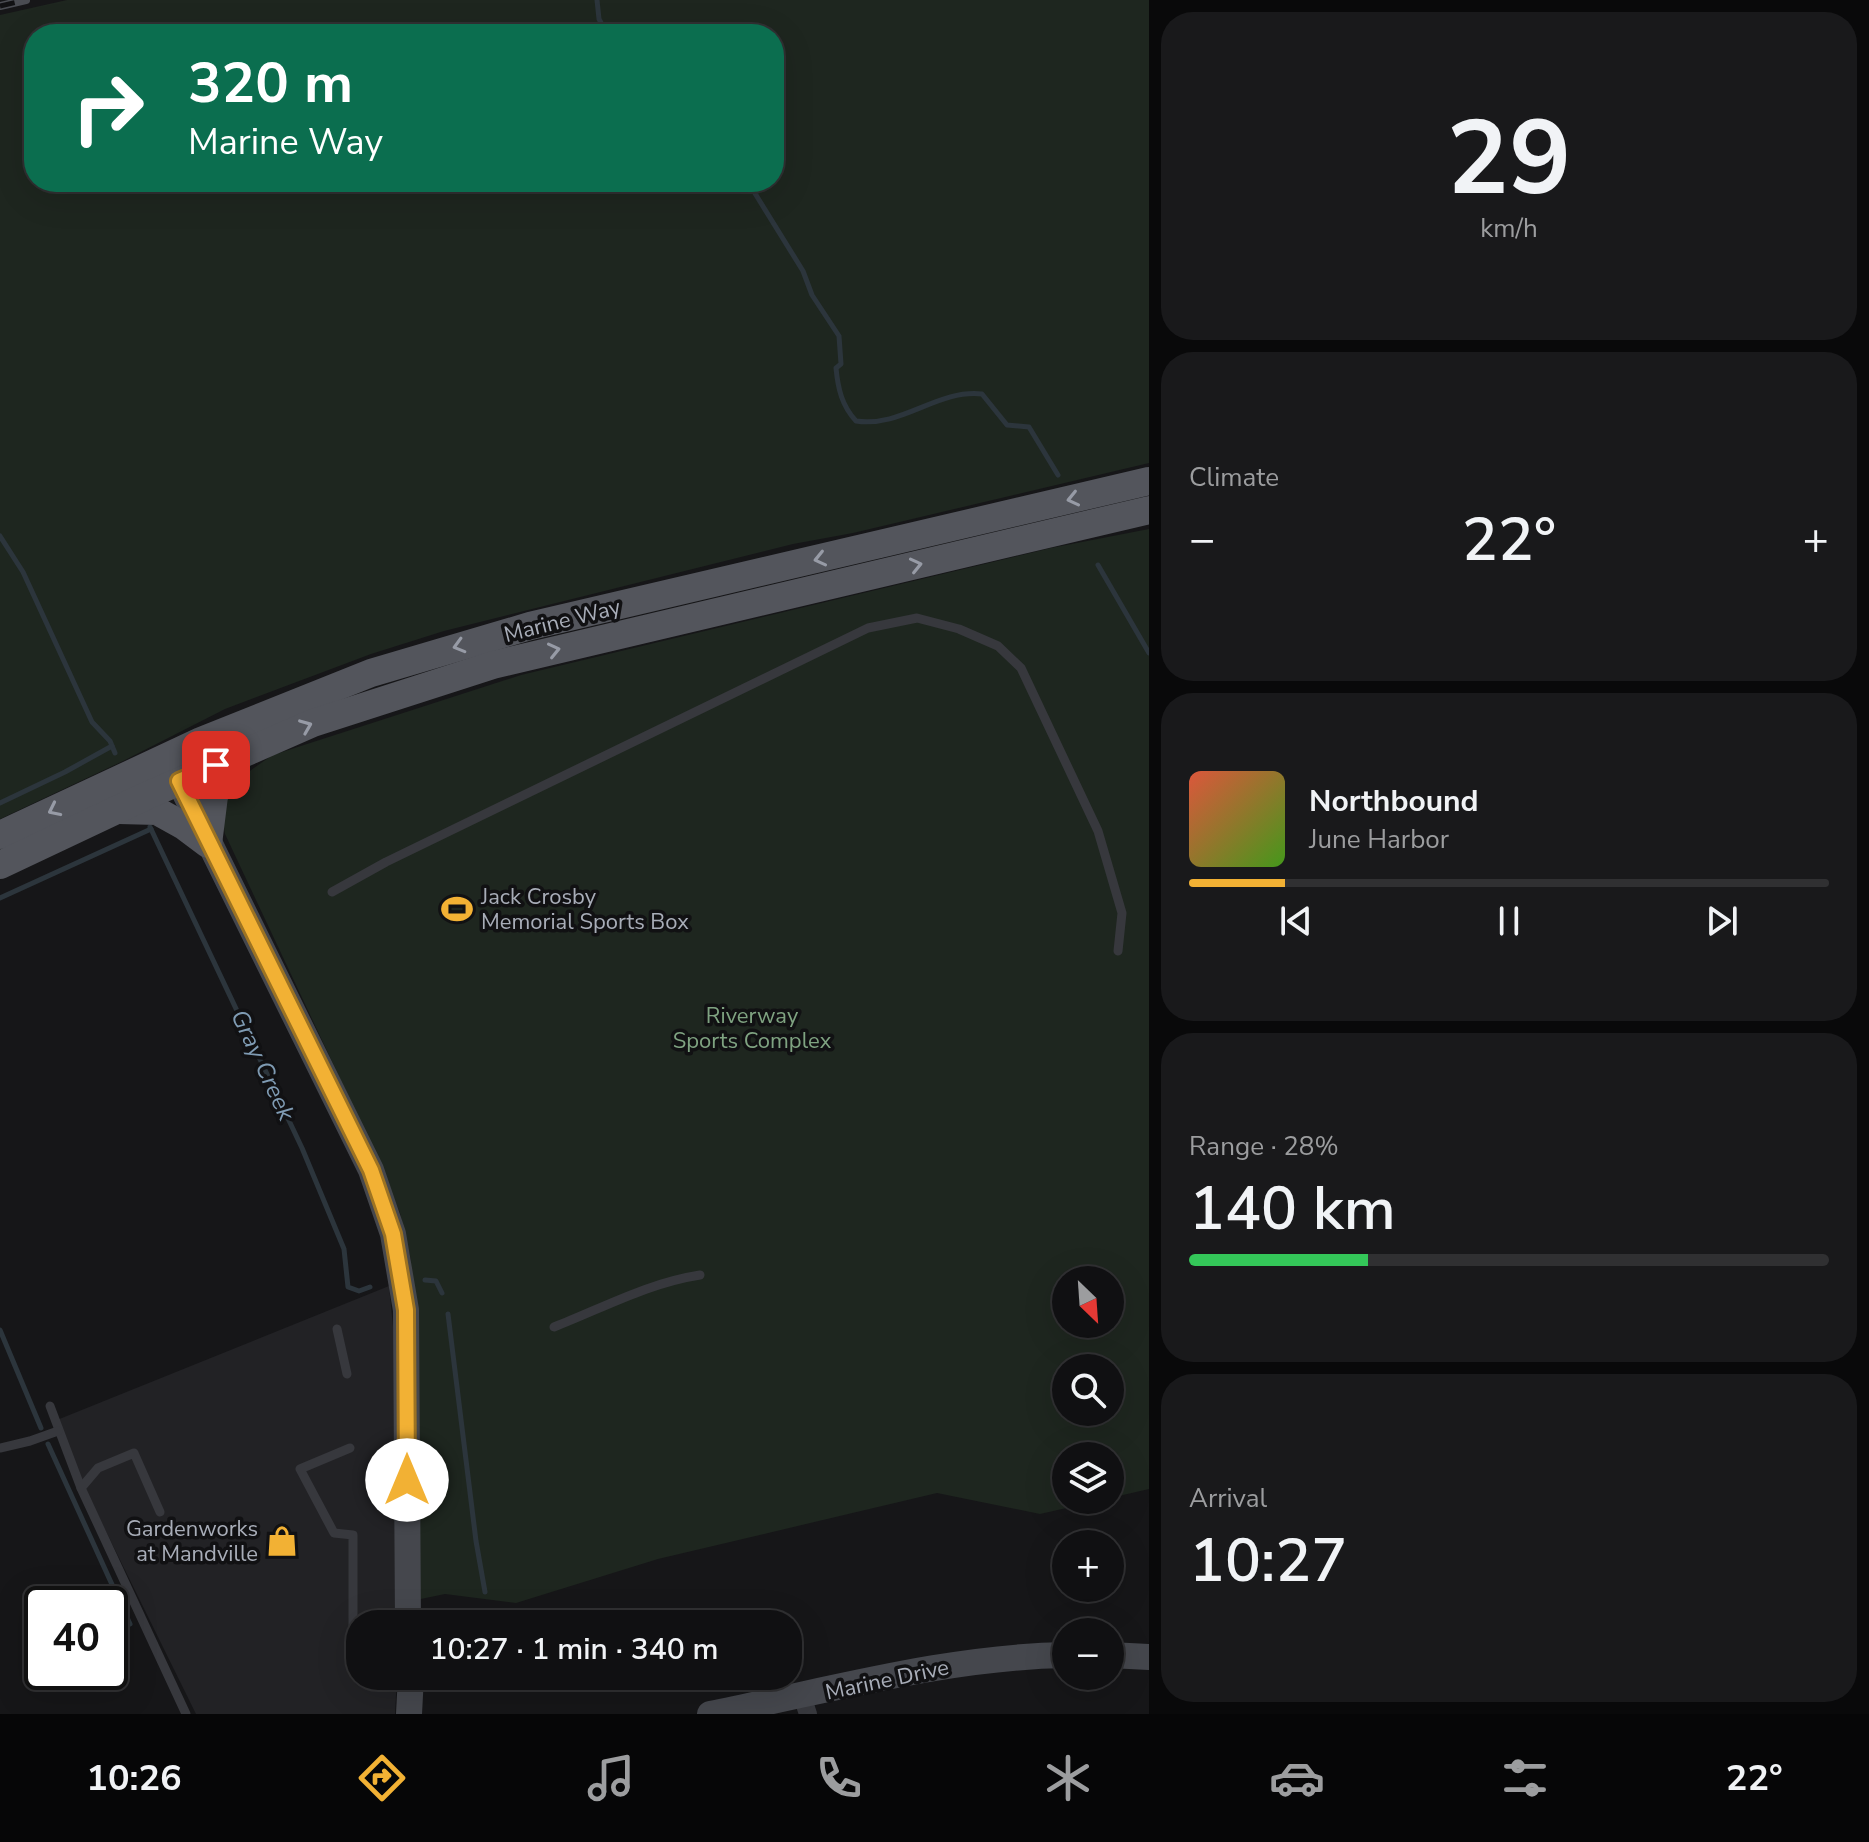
<!DOCTYPE html>
<meta charset="utf-8">
<style>
:root{--surface:#101012;--page:#19191b;--text:#f1f3f6;--muted:#9c9d9f;--line:#303032;--accent:#f2b134}
body{margin:0;font-family:"Nunito Sans",sans-serif;background:var(--page);color:var(--text);height:100vh;display:flex;flex-direction:column;font-size:30px;white-space:nowrap}
*{box-sizing:border-box;margin:0}
p{font-size:26px;color:var(--muted)}
.icon{flex:none;width:44px;height:44px;fill:none;stroke:currentColor;stroke-width:2;stroke-linecap:round;stroke-linejoin:round}
.map{position:relative;flex:1;overflow:hidden}
.details{display:flex;flex-direction:column;gap:12px;padding:12px;background:#09090a;width:720px}
.details>*{flex:none}
.top-card{position:absolute;left:24px;top:24px;width:760px;height:168px;border-radius:32px;box-shadow:0 8px 32px #0002,0 0 0 2px var(--line);background:#0b6e4f;color:#fff;overflow:hidden}
.needle{width:52px;rotate:155deg}
.controls{position:absolute;left:1052px;top:1266px;display:grid;gap:16px}
.controls a{display:grid;place-items:center;width:72px;height:72px;border-radius:50%;background:var(--surface);box-shadow:0 8px 32px #0002,0 0 0 2px var(--line);font-size:40px}
.speed{position:absolute;left:24px;top:1586px;display:flex;gap:16px;font-size:40px;font-weight:700;text-align:center}
.speed>*{display:grid;place-content:center;width:104px;height:104px;border-radius:50%;background:var(--surface);box-shadow:0 8px 32px #0002,0 0 0 2px var(--line);line-height:1}
.speed .limit{border:4px solid #111;border-radius:12px;background:#fff;color:#111}
.pin{position:absolute;display:grid;place-items:center;width:68px;height:68px;color:#fff;margin:-34px;border-radius:16px;box-shadow:0 4px 12px #0006}
.me{position:absolute;width:88px;margin:-44px;rotate:0deg;stroke-linejoin:round;filter:drop-shadow(0 0 6px #0008)}
.turn{display:flex;align-items:center;gap:28px;height:168px;padding:0 32px;font-size:36px}
.turn .icon{width:104px;height:104px;stroke-width:2.5}
.turn b{display:block;font-size:56px;line-height:68px}
.big{font-size:60px;font-weight:600;line-height:1.1}
.details .card{flex:1;display:flex;flex-direction:column;justify-content:center;gap:12px;min-width:0;padding:0 28px;border-radius:32px;background:var(--page)}
.details .dial{align-items:center;gap:0}
.dial b{font-size:104px;line-height:1}
.song{display:flex;align-items:center;gap:24px}
.cover{width:96px;height:96px;border-radius:12px;background:linear-gradient(135deg,hsl(10 70% 55%),hsl(100 70% 35%))}
.played{height:8px;border-radius:4px;background:linear-gradient(90deg,var(--accent) 15%,var(--line) 15%)}
.keys{display:flex;justify-content:space-around;direction:ltr}
.heat{display:flex;justify-content:space-between;align-items:center;font-size:44px;direction:ltr}
.charge{height:12px;border-radius:6px;background:linear-gradient(90deg,#34c759 28%,var(--line) 0)}
.trip{position:absolute;left:346px;top:1610px;width:456px;height:80px;border-radius:32px;background:var(--surface);box-shadow:0 8px 32px #0002,0 0 0 2px var(--line);font-weight:600;line-height:80px;text-align:center}
.menu{display:flex;height:128px;justify-content:space-around;align-items:center;background:#060607;color:var(--muted)}
.menu .icon{width:56px;height:56px}
.menu .on{color:var(--accent)}
.menu b{font-size:36px;color:var(--text)}
main{display:flex;flex:1;min-height:0}
.map>svg:first-child{display:block}
.built{fill:#222225}
.green{fill:#1e261f;fill-rule:evenodd}
.lines{fill:none;stroke-linecap:round;stroke-linejoin:round}
.stream{stroke:#2c353c;stroke-width:5}
.lane{stroke:#37383d;stroke-width:9}
.street{stroke:#37383d;stroke-width:18}
.secondary{stroke:#45474d;stroke-width:26}
.primary{stroke:#53555c;stroke-width:28}
.rail-casing{stroke:#4a4c52;stroke-width:8}
.rail{stroke:#111113;stroke-width:5;stroke-dasharray:15;stroke-linecap:butt}
.oneway{stroke:#979ba6}
.route-casing{stroke:#9d7322;stroke-width:20}
.route{stroke:#f2b134;stroke-width:14}
.labels{text-anchor:middle;stroke-width:7;stroke-linejoin:round;paint-order:stroke}
.street-label{font-size:22px;fill:#a8adb8;stroke:#111113}
.poi-label{font-size:22px;fill:#a8adb8;stroke:#111113;text-anchor:start}
.park-label{font-size:22px;fill:#7fa381;stroke:#111113}
.water-label{font-size:24px;font-style:italic;fill:#7f9bb3;stroke:#111113}
</style>
<main>
<div class="map">
<svg width="1149" height="1714" viewBox="0 0 1149 1714">
<rect width="100%" height="100%" fill="#161618"/>
<polygon class="built" points="389,1286 395,1347 398,1624 360,1624 360,1676 397,1676 395,1714 196,1714 52,1422"/>
<g class="green">
<path d="M67,0H1149V463L853,533L793,544L444,631L371,654L225,709L123,761L0,819V15ZM34,34H774V182H34Z"/>
<path d="M1149,529V1489L1110,1498V1456H1066V1500H1102L1040,1514L937,1493L658,1559L516,1603L445,1594L416,1600L411,1260L400,1213L376,1155L225,834C217,792 241,776 273,755L521,675L1051,548ZM1066,1280H1110V1324H1066ZM1066,1368H1110V1412H1066Z"/>
</g>
<g class="lines">
<g class="stream">
<polyline points="597,0 599,19 607,34"/>
<path d="M748,182L803,271L812,295L839,336L841,364L836,368C838,389 842,406 856,421C902,428 937,389 982,394L1007,425L1029,427L1058,475"/>
<polyline points="0,536 23,572 92,722 110,741 115,753"/>
<polyline points="1098,565 1149,653"/>
<polyline points="0,803 65,772 112,746"/>
<polyline points="150,827 302,1148 344,1249 348,1287 359,1291 370,1287"/>
<polyline points="0,898 151,829"/>
<polyline points="425,1280 436,1281 442,1293"/>
<polyline points="448,1314 476,1541 485,1592"/>
<polyline points="0,1330 41,1428"/>
<polyline points="48,1444 130,1624"/>
</g>
<g class="lane">
<polyline points="332,892 386,862 868,628 917,618 959,629 998,646 1021,668 1098,831 1122,913 1118,951"/>
<path d="M554,1327C603,1308 648,1283 700,1275"/>
<polyline points="337,1329 347,1374"/>
<polyline points="50,1406 81,1488"/>
<polyline points="0,1448 30,1441 58,1431"/>
<polyline points="350,1448 300,1469 334,1533 353,1535 353,1662"/>
<polyline points="160,1512 134,1453 98,1468 81,1488 186,1714"/>
</g>
<polyline class="street" points="802,1696 808,1714"/>
<g class="secondary">
<polyline points="170,763 371,1170 393,1234 406,1310 408,1624"/>
<polyline points="1110,1655 1149,1657"/>
<polyline points="409,1714 411,1676"/>
<path d="M710,1714C828,1691 946,1657 1066,1655"/>
</g>
<g class="primary">
<polyline points="119,810 157,811 184,826 208,844 214,796 234,756"/>
<polyline points="0,835 201,741 371,673 530,626 1149,481"/>
<polyline points="0,865 146,796 313,723 493,665 1149,510"/>
</g>
<defs>
<polyline id="rail" points="0,6 26,0"/>
</defs>
<use href="#rail" class="rail-casing"/>
<use href="#rail" class="rail"/>
</g>
<defs><path id="oneway-chevron" d="M-2-3.5L2.5 0L-2 3.5" fill="none" stroke-width="1.6" stroke-linecap="round" stroke-linejoin="round" transform="scale(2)"/></defs>
<g class="oneway">
<use href="#oneway-chevron" transform="translate(1073 499) rotate(167)"/>
<use href="#oneway-chevron" transform="translate(820 559) rotate(167)"/>
<use href="#oneway-chevron" transform="translate(916 565) rotate(-13)"/>
<use href="#oneway-chevron" transform="translate(459 646) rotate(164)"/>
<use href="#oneway-chevron" transform="translate(554 650) rotate(-13)"/>
<use href="#oneway-chevron" transform="translate(306 726) rotate(-22)"/>
<use href="#oneway-chevron" transform="translate(54 810) rotate(154)"/>
</g>
<g class="lines">
<defs>
<polyline id="route" points="216,765 179,781 371,1170 393,1234 406,1310 407,1480"/>
</defs>
<use href="#route" class="route-casing"/>
<use href="#route" class="route"/>
</g>
<defs>
<symbol id="stadium-bare" viewBox="-9 -9 18 18"><path d="M0-5a6.5 5 0 1 0 0 10a6.5 5 0 1 0 0-10ZM-3.5-1.8h7v3.6h-7Z" fill="#f2b134" stroke="#111113" stroke-width="2.5" paint-order="stroke"/></symbol>
<symbol id="shop-bare" viewBox="-9 -9 18 18"><path d="M-5-2.5h2.3a2.7 3.5 0 0 1 5.4 0H5L5.5 6h-11ZM-1.5-2.5h3a1.5 2.3 0 0 0-3 0Z" fill="#f2b134" stroke="#111113" stroke-width="2.5" paint-order="stroke"/></symbol>
</defs>
<g fill-rule="evenodd">
<use href="#stadium-bare" x="435" y="887" width="44" height="44"/>
<use href="#shop-bare" x="260" y="1519" width="44" height="44"/>
</g>
<g class="labels">
<g class="street-label">
<text transform="translate(562 620) rotate(-14)" y="8">Marine Way</text>
<text transform="translate(887 1679) rotate(-12)" y="8">Marine Drive</text>
</g>
<g class="poi-label">
<text x="481" y="904">Jack Crosby<tspan x="481" dy="25">Memorial Sports Box</tspan></text>
<text x="258" y="1536" text-anchor="end">Gardenworks<tspan x="258" dy="25">at Mandville</tspan></text>
</g>
<g class="park-label">
<text x="752" y="1023">Riverway<tspan x="752" dy="25">Sports Complex</tspan></text>
</g>
<g class="water-label">
<text transform="translate(263 1065) rotate(65)" y="8">Gray Creek</text>
</g>
</g>
</svg>
<div class="controls">
<a><svg class="needle" viewBox="-14 -14 28 28"><path d="M0-13l5 13h-10z" fill="#e53935"/><path d="M0 13l5-13h-10z" fill="#9c9d9f"/></svg></a>
<a><svg class="icon" aria-label="search" viewBox="0 0 24 24"><circle cx="10" cy="10" r="6"/><path d="M15 15l6 6"/></svg></a>
<a><svg class="icon" aria-label="layers" viewBox="0 0 24 24"><path d="M12 4l9 5-9 5-9-5zM3 14l9 5 9-5"/></svg></a>
<a>+</a>
<a>−</a>
</div>
<div class="speed"><div class="limit">40</div></div>
<div class="pin" style="left:216px;top:765px;background:#d93025"><svg class="icon" aria-label="arrive" viewBox="0 0 24 24"><path d="M6 21V4h12l-3 4 3 4H6"/></svg></div>
<svg class="me" style="left:407px;top:1480px" viewBox="-20 -20 40 40"><circle r="19" fill="#fff"/><path d="M0-13L10 11 0 6-10 11z" fill="#f2b134"/></svg>
<div class="trip">10:27 · 1 min · 340 m</div>
<div class="top-card">
<div class="turn"><svg class="icon" aria-label="right" viewBox="0 0 24 24"><path d="M7 20v-9h11M14 6l5 5-5 5"/></svg><div><b>320 m</b>Marine Way</div></div>
</div>
</div>
<section class="details">
<div class="card dial"><b>29</b><p>km/h</p></div>
<div class="card"><p>Climate</p>
<div class="heat"><a>−</a><b class="big">22°</b><a>+</a></div>
</div>
<div class="card">
<div class="song"><i class="cover"></i><div><b>Northbound</b><p>June Harbor</p></div></div>
<div class="played"></div>
<div class="keys"><svg class="icon" aria-label="previous" viewBox="0 0 24 24"><path d="M18 5L8 12l10 7zM5 5v14"/></svg><svg class="icon" aria-label="pause" viewBox="0 0 24 24"><path d="M8 5v14M16 5v14"/></svg><svg class="icon" aria-label="next" viewBox="0 0 24 24"><path d="M6 5l10 7-10 7zM19 5v14"/></svg></div>
</div>
<div class="card"><p>Range · 28%</p><b class="big">140 km</b><div class="charge"></div></div>
<div class="card"><p>Arrival</p><b class="big">10:27</b></div>
</section>
</main>
<nav class="menu">
<b>10:26</b>
<svg class="icon on" aria-label="directions" viewBox="0 0 24 24"><path d="M12 3l9 9-9 9-9-9zM9 14v-3h6M13 9l2 2-2 2"/></svg>
<svg class="icon" aria-label="music" viewBox="0 0 24 24"><path d="M9 18V5l10-2v13"/><circle cx="6" cy="18" r="3"/><circle cx="16" cy="16" r="3"/></svg>
<svg class="icon" aria-label="phone" viewBox="0 0 24 24"><path d="M5 4h4l2 5-3 2q2 4 5 5l2-3 5 2v4C11 20 4 13 5 4z"/></svg>
<svg class="icon" aria-label="climate" viewBox="0 0 24 24"><path d="M12 3v18M4 7l16 10M4 17L20 7"/></svg>
<svg class="icon" aria-label="car" viewBox="0 0 24 24"><path d="M5 17H2v-5l4-1 3-4h7l3 4 3 1v5h-3M9 17h6M6 11h13"/><circle cx="7" cy="17" r="2"/><circle cx="17" cy="17" r="2"/></svg>
<svg class="icon" aria-label="filters" viewBox="0 0 24 24"><path d="M4 7h16M4 17h16"/><circle cx="9" cy="7" r="2"/><circle cx="15" cy="17" r="2"/></svg>
<b>22°</b>
</nav>
